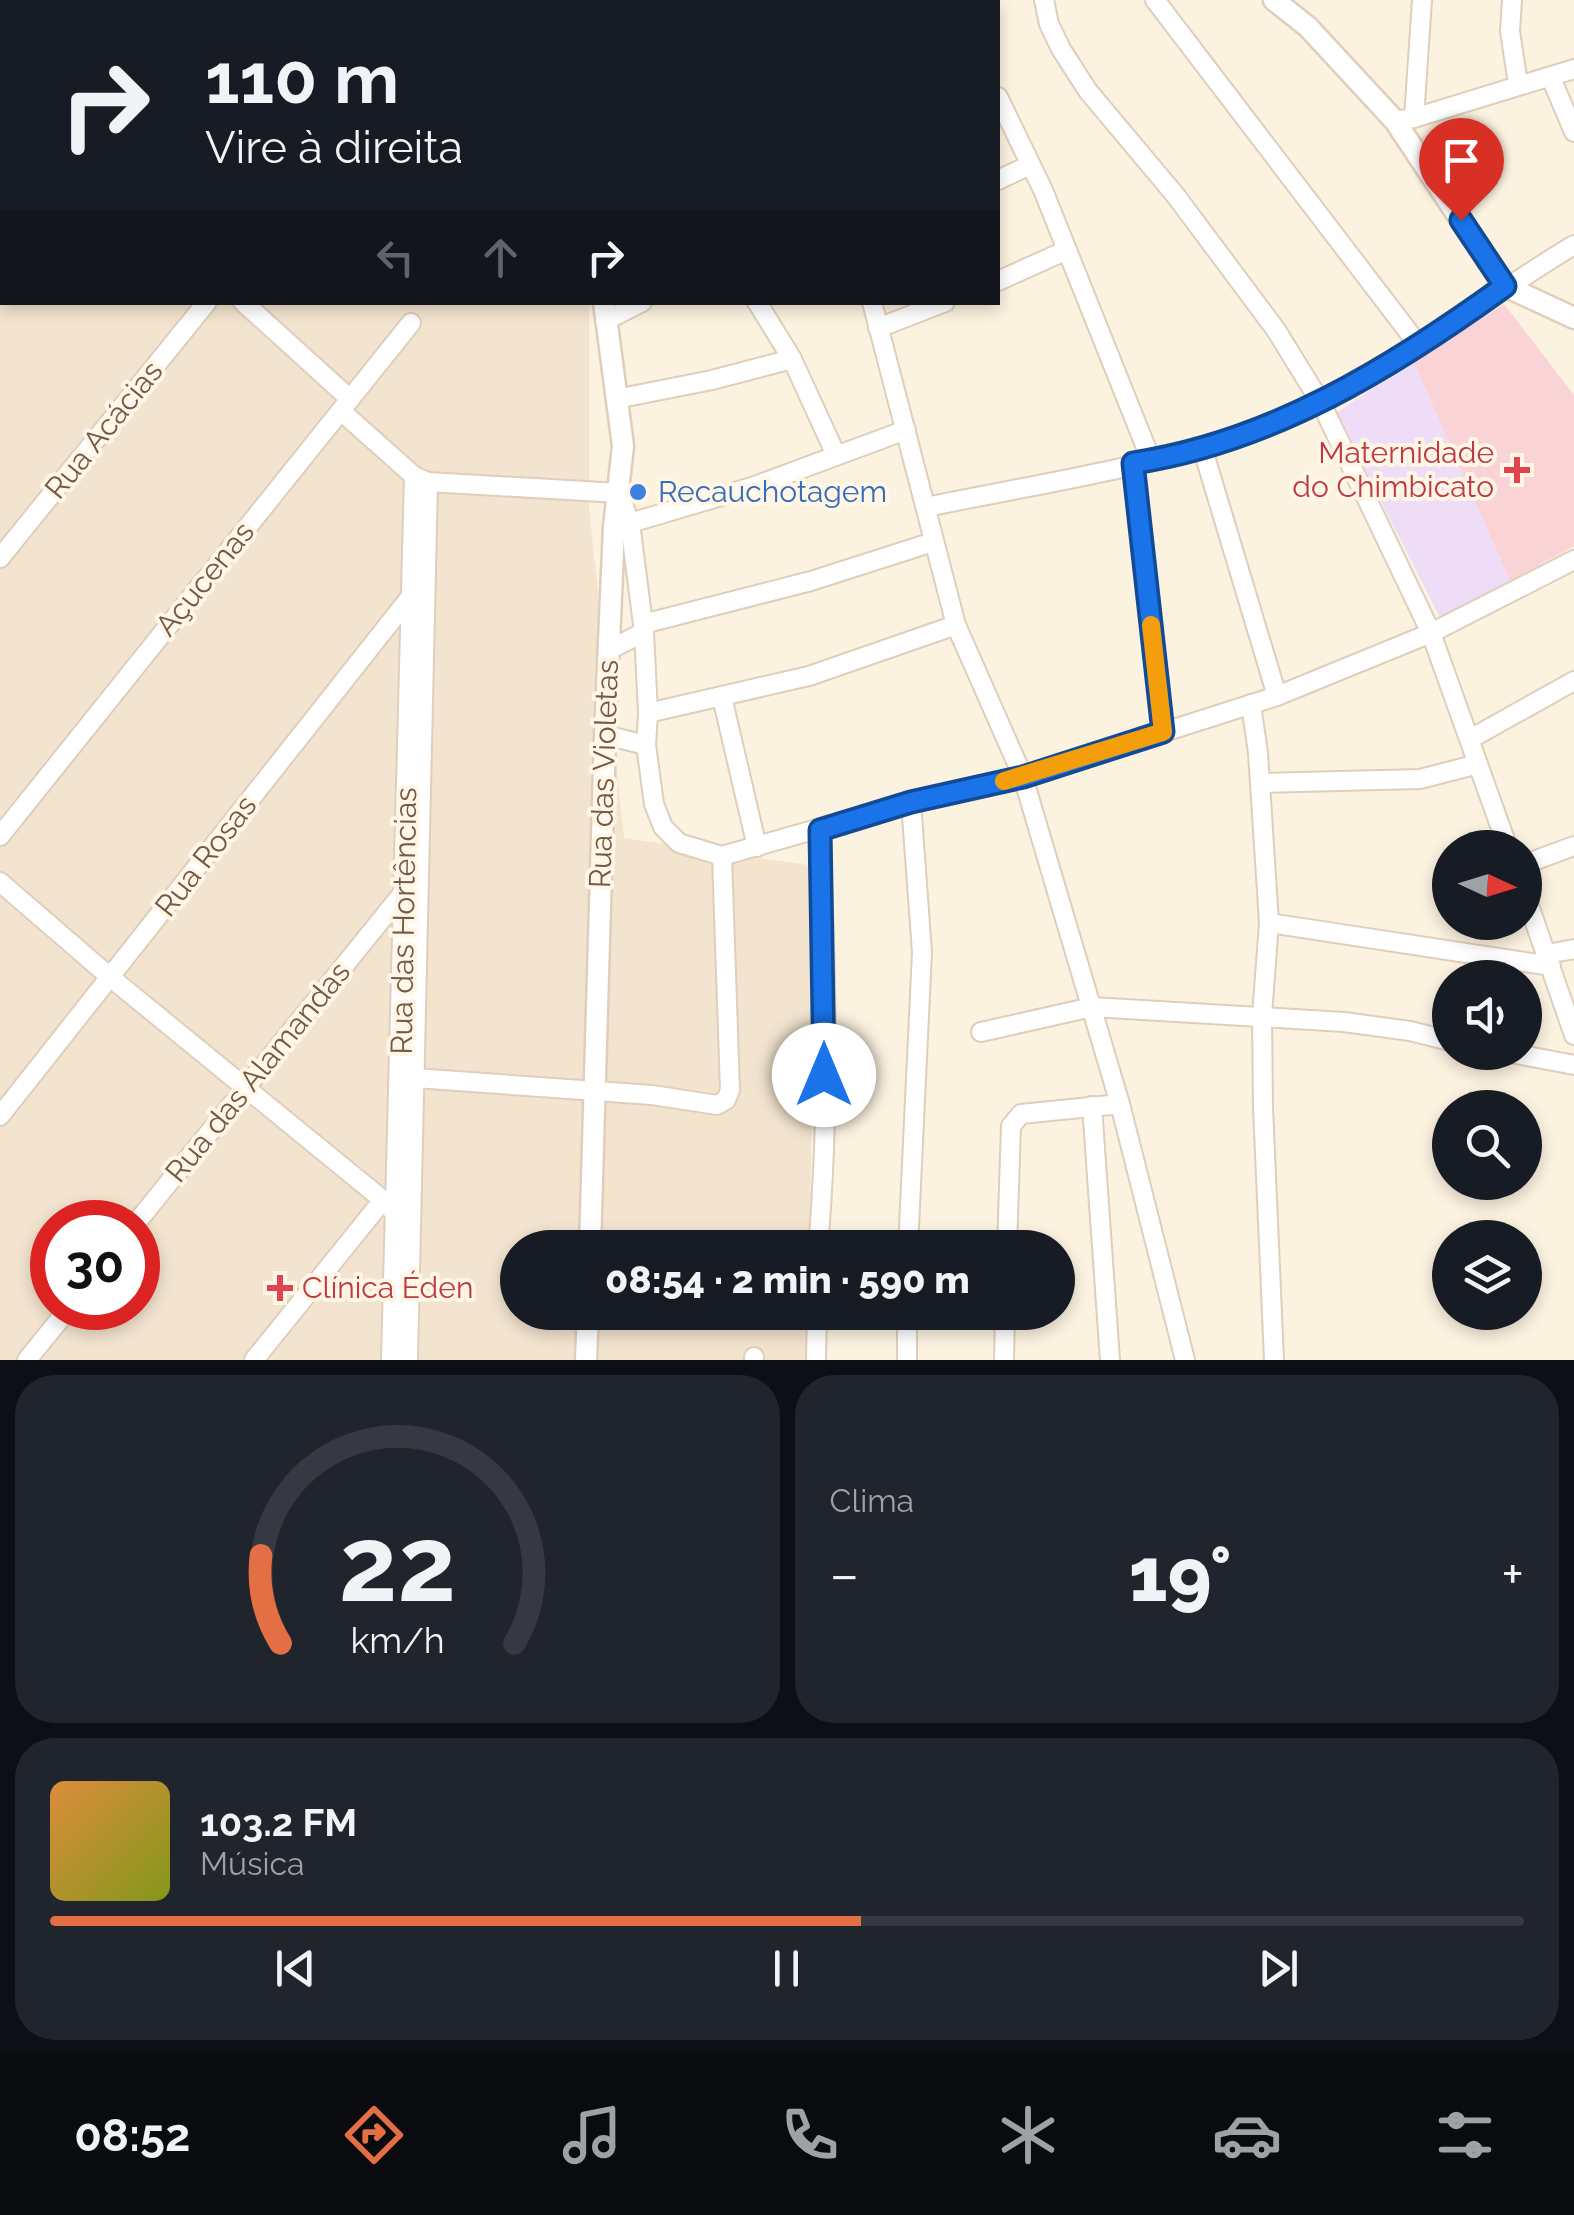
<!DOCTYPE html>
<html lang="pt">
<meta charset="utf-8">
<style>
:root{--surface:#171b24;--page:#20242c;--text:#f1f3f6;--muted:#9ea1a6;--line:#363941;--accent:#e56f45}
body{margin:0;font-family:Raleway,sans-serif;background:var(--page);color:var(--text);height:100vh;display:flex;flex-direction:column;font-size:38px;white-space:nowrap}
*{box-sizing:border-box;margin:0}
p{font-size:32px;color:var(--muted)}
.icon{flex:none;width:55px;height:55px;fill:none;stroke:currentColor;stroke-width:2;stroke-linecap:round;stroke-linejoin:round}
.map{position:relative;height:1360px;overflow:hidden}
.side{display:flex;flex-direction:column;gap:15px;padding:15px;background:#0d0f14;flex:1}
.side>*{flex:none}
.top-card{position:absolute;left:0px;top:0px;width:1000px;height:305px;box-shadow:0 5px 15px #0003;background:#171b24;color:var(--text);overflow:hidden}
.needle{width:65px;rotate:94deg}
.buttons{position:absolute;left:1432px;top:830px;display:grid;gap:20px}
.buttons a{display:grid;place-items:center;width:110px;height:110px;border-radius:50%;background:var(--surface);box-shadow:0 5px 15px #0003;font-size:50px}
.speed{position:absolute;left:30px;top:1200px;display:flex;gap:20px;font-size:50px;font-weight:700;text-align:center}
.speed>*{display:grid;place-content:center;width:130px;height:130px;border-radius:50%;background:var(--surface);box-shadow:0 5px 15px #0003;line-height:1}
.speed .limit{border:15px solid #d22;background:#fff;color:#111}
.pin{position:absolute;display:grid;place-items:center;width:85px;height:85px;color:#fff;margin:-102px -42px;border-radius:50% 50% 50% 0;rotate:-45deg;box-shadow:0 0 10px #0007}
.pin .icon{rotate:45deg}
.me{position:absolute;width:110px;margin:-55px;rotate:0deg;stroke-linejoin:round;filter:drop-shadow(0 0 8px #0008)}
.turn{display:flex;align-items:center;gap:35px;height:210px;padding:0 40px;font-size:45px}
.turn .icon{width:130px;height:130px;stroke-width:2.5}
.turn b{display:block;font-size:70px;line-height:85px}
.lanes{display:flex;align-items:center;height:95px;padding:0 40px;background:#0003;justify-content:center;gap:50px;direction:ltr}
.lanes .off{opacity:.35}
.big{font-size:75px;font-weight:800;line-height:1.1}
.side .widget{flex:1;display:flex;flex-direction:column;justify-content:center;gap:15px;min-width:0;padding:0 35px;border-radius:40px;background:var(--page)}
.side .dial{align-items:center;gap:0}
.dial svg{height:260px;overflow:visible;fill:none;stroke:var(--line);stroke-width:7;stroke-linecap:round;text-anchor:middle}
.dial text{fill:var(--text);stroke:none}
.song{display:flex;align-items:center;gap:30px}
.cover{width:120px;height:120px;border-radius:15px;background:linear-gradient(135deg,hsl(30 70% 55%),hsl(70 70% 35%))}
.played{height:10px;border-radius:5px;background:linear-gradient(90deg,var(--accent) 55%,var(--line) 55%)}
.keys{display:flex;justify-content:space-around;direction:ltr}
.heat{display:flex;justify-content:space-between;align-items:center;font-size:55px;direction:ltr}
.side .tiles{flex:1;display:grid;gap:15px;grid-template-columns:1fr 1fr}
.widget:last-child{grid-column:span 2}
.trip{position:absolute;left:500px;top:1230px;width:575px;height:100px;border-radius:50px;background:var(--surface);box-shadow:0 5px 15px #0003;font-weight:800;line-height:100px;text-align:center}
.tab-bar{display:flex;height:160px;justify-content:space-around;align-items:center;background:#090b0e;color:var(--muted)}
.tab-bar .icon{width:70px;height:70px}
.tab-bar .selected{color:var(--accent)}
.tab-bar b{font-size:45px;color:var(--text)}
.map>svg:first-child{display:block}
.residential{fill:#f3e4cf;fill-rule:evenodd}
.education{fill:#efddf8}
.medical{fill:#fad3d6}
.lines{fill:none;stroke-linecap:round;stroke-linejoin:round}
.minor-casing{stroke:#e0cebc;stroke-width:22}
.tertiary-casing{stroke:#e0cebc;stroke-width:25}
.minor{stroke:#fff;stroke-width:18}
.tertiary{stroke:#fff;stroke-width:20}
.route-casing{stroke:#114b97;stroke-width:25}
.route{stroke:#1a73e8;stroke-width:18}
.slow{stroke:#f59e0b;stroke-width:18}
.health-dot{fill:#e0444e;stroke:#fff6e6;stroke-width:4}
.shop-dot{fill:#3f7fe0;stroke:#fff6e6;stroke-width:4}
.labels{text-anchor:middle;stroke-width:8;stroke-linejoin:round;paint-order:stroke}
.street-label{font-size:30px;fill:#725948;stroke:#fff6e6}
.health-label{font-size:30px;fill:#be3a42;stroke:#fff6e6;text-anchor:end}
.shop-label{font-size:30px;fill:#366cbe;stroke:#fff6e6;text-anchor:start}
</style>
<div class="map">
<svg width="1574" height="1360" viewBox="0 0 1574 1360">
<rect width="100%" height="100%" fill="#fcf2e0"/>
<path class="residential" d="M0,0H563L564,2H2V302L589,303V508L624,838L815,866L810,1247L518,1248V1312L810,1313L809,1360H0ZM52,1222H138V1308H52Z"/>
<polygon class="education" points="1413,361 1510,581 1440,617 1336,413"/>
<polygon class="medical" points="1504,304 1574,395 1574,546 1510,581 1413,361"/>
<g class="lines">
<defs>
<g id="minor">
<polyline points="953,0 953,2"/>
<polyline points="1044,0 1049,24 1061,49 1088,91 1176,196 1276,330 1321,403 1431,633 1508,848"/>
<polyline points="1155,0 1420,347"/>
<polyline points="1512,0 1510,31 1518,84"/>
<polyline points="137,2 138,0"/>
<polyline points="205,2 208,0"/>
<polyline points="439,2 441,0"/>
<polyline points="717,2 717,0"/>
<polyline points="835,2 835,0"/>
<polyline points="0,67 2,67"/>
<polyline points="1551,78 1574,132"/>
<polyline points="998,97 1043,190 1151,460"/>
<polyline points="1414,118 1422,0"/>
<polyline points="1395,121 1414,118 1574,69"/>
<polyline points="0,154 2,155"/>
<polyline points="998,180 1030,165"/>
<polyline points="0,258 2,254"/>
<polyline points="998,281 1067,250"/>
<polyline points="243,302 350,399"/>
<polyline points="757,302 792,359 836,455"/>
<polyline points="872,302 956,625 1023,777 1120,1104 1185,1360"/>
<polyline points="605,321 642,302"/>
<polyline points="878,328 945,302"/>
<polyline points="616,399 712,380 792,359"/>
<polyline points="341,411 414,476"/>
<polyline points="1203,450 1277,696"/>
<polyline points="1133,463 1163,731"/>
<path d="M927,507C1059,479 1201,462 1323,402C1411,357 1489,296 1574,245"/>
<polyline points="621,525 630,523 644,632 648,713 646,745 654,804 663,827 679,843 722,856 911,802 1023,777 1277,696 1431,633 1574,560"/>
<polyline points="0,558 207,302"/>
<polyline points="643,624 811,581 933,542"/>
<polyline points="609,650 644,632"/>
<polyline points="722,697 757,847"/>
<polyline points="1251,704 1258,753 1269,923 1262,1015 1263,1107 1274,1360"/>
<polyline points="648,713 809,676 956,625"/>
<polyline points="605,735 646,745"/>
<polyline points="1470,739 1574,681"/>
<polyline points="1261,783 1420,779 1478,764"/>
<polyline points="0,836 411,323"/>
<polyline points="1525,864 1574,846"/>
<polyline points="0,882 110,977 383,1200 398,1217"/>
<polyline points="1525,894 1574,1035"/>
<polyline points="1269,923 1551,966"/>
<polyline points="1547,954 1574,949"/>
<polyline points="981,1032 1092,1007 1344,1022 1410,1031 1450,1041"/>
<polyline points="1506,1052 1574,1065"/>
<polyline points="415,1078 652,1095 717,1105 726,1100 730,1090 722,856"/>
<polyline points="1092,1106 1110,1360"/>
<polyline points="0,1116 411,596"/>
<polyline points="137,1222 407,888"/>
<path d="M818,1248C830,1109 826,968 820,830"/>
<polyline points="908,1248 922,952 911,802"/>
<polyline points="1007,1248 1011,1126 1021,1114 1120,1104"/>
<polyline points="754,1357 754,1360"/>
<polyline points="27,1360 69,1308"/>
<polyline points="254,1360 383,1200"/>
<polyline points="391,1360 414,476 428,482 619,493 630,523 752,487 906,430"/>
<polyline points="408,1360 428,482"/>
<polyline points="816,1360 817,1312"/>
<polyline points="907,1360 907,1312"/>
<polyline points="1004,1360 1005,1312"/>
</g>
<g id="tertiary">
<polyline points="574,0 574,2"/>
<polyline points="1274,0 1308,27 1395,121 1505,286 1574,318"/>
<polyline points="590,1248 605,735 614,527 623,446 604,302"/>
<polyline points="586,1360 588,1312"/>
</g>
</defs>
<use href="#minor" class="minor-casing"/>
<use href="#tertiary" class="tertiary-casing"/>
<use href="#minor" class="minor"/>
<use href="#tertiary" class="tertiary"/>
</g>
<g class="lines">
<defs>
<path id="route" d="M824,1075L820,830L911,802L1023,777L1163,732L1133,463C1272,442 1393,367 1505,286L1461,220"/>
</defs>
<use href="#route" class="route-casing"/>
<use href="#route" class="route"/>
<polyline class="slow" points="1004,781 1163,732 1151,625"/>
</g>
<g class="health-dot">
<path d="M1512 455h10v10h10v10h-10v10h-10v-10h-10v-10h10z"/>
<path d="M275 1273h10v10h10v10h-10v10h-10v-10h-10v-10h10z"/>
</g>
<circle class="shop-dot" cx="638" cy="492" r="10"/>
<g class="labels">
<g class="street-label">
<text transform="translate(104 430) rotate(-51)" y="10">Rua Acácias</text>
<text transform="translate(205 579) rotate(-51)" y="10">Açucenas</text>
<text transform="translate(604 774) rotate(-88)" y="10">Rua das Violetas</text>
<text transform="translate(206 856) rotate(-52)" y="10">Rua Rosas</text>
<text transform="translate(404 921) rotate(-89)" y="10">Rua das Hortências</text>
<text transform="translate(258 1072) rotate(-51)" y="10">Rua das Alamandas</text>
</g>
<g class="health-label">
<text x="1494" y="463">Maternidade<tspan x="1494" dy="34">do Chimbicato</tspan></text>
<text x="302" y="1298" text-anchor="start">Clínica Éden</text>
</g>
<g class="shop-label">
<text x="658" y="502">Recauchotagem</text>
</g>
</g>
</svg>
<div class="buttons">
<a><svg class="needle" viewBox="-14 -14 28 28"><path d="M0-13l5 13h-10z" fill="#e53935"/><path d="M0 13l5-13h-10z" fill="#9ea1a6"/></svg></a>
<a><svg class="icon" aria-label="sound" viewBox="0 0 24 24"><path d="M4 9h4l5-4v14l-5-4H4zM17 9q2 3 0 6"/></svg></a>
<a><svg class="icon" aria-label="search" viewBox="0 0 24 24"><circle cx="10" cy="10" r="6"/><path d="M15 15l6 6"/></svg></a>
<a><svg class="icon" aria-label="layers" viewBox="0 0 24 24"><path d="M12 4l9 5-9 5-9-5zM3 14l9 5 9-5"/></svg></a>
</div>
<div class="speed"><div class="limit">30</div></div>
<div class="pin" style="left:1461px;top:220px;background:#d93025"><svg class="icon" aria-label="arrive" viewBox="0 0 24 24"><path d="M6 21V4h12l-3 4 3 4H6"/></svg></div>
<svg class="me" style="left:824px;top:1075px" viewBox="-20 -20 40 40"><circle r="19" fill="#fff"/><path d="M0-13L10 11 0 6-10 11z" fill="#1a73e8"/></svg>
<div class="trip">08:54 · 2 min · 590 m</div>
<div class="top-card">
<div class="turn"><svg class="icon" aria-label="right" viewBox="0 0 24 24"><path d="M7 20v-9h11M14 6l5 5-5 5"/></svg><div><b>110 m</b>Vire à direita</div></div>
<div class="lanes"><svg class="icon off" aria-label="left" viewBox="0 0 24 24"><path d="M17 20v-9H6M10 6l-5 5 5 5"/></svg><svg class="icon off" aria-label="ahead" viewBox="0 0 24 24"><path d="M12 20V5M6 11l6-6 6 6"/></svg><svg class="icon" aria-label="right" viewBox="0 0 24 24"><path d="M7 20v-9h11M14 6l5 5-5 5"/></svg></div>
</div>
</div>
<section class="side">
<div class="tiles">
<div class="widget dial"><svg viewBox="0 0 100 80">
<path d="M14 69A42 42 0 1 1 86 69"/>
<path d="M14 69A42 42 0 0 1 8 42" stroke="#e56f45"/>
<text x="50" y="56" font-size="32" font-weight="700">22</text>
<text x="50" y="72" font-size="11">km/h</text>
</svg></div>
<div class="widget"><p>Clima</p>
<div class="heat"><a>−</a><b class="big">19°</b><a>+</a></div>
</div>
<div class="widget">
<div class="song"><i class="cover"></i><div><b>103.2 FM</b><p>Música</p></div></div>
<div class="played"></div>
<div class="keys"><svg class="icon" aria-label="previous" viewBox="0 0 24 24"><path d="M18 5L8 12l10 7zM5 5v14"/></svg><svg class="icon" aria-label="pause" viewBox="0 0 24 24"><path d="M8 5v14M16 5v14"/></svg><svg class="icon" aria-label="next" viewBox="0 0 24 24"><path d="M6 5l10 7-10 7zM19 5v14"/></svg></div>
</div>
</div>
</section>
<nav class="tab-bar">
<b>08:52</b>
<svg class="icon selected" aria-label="directions" viewBox="0 0 24 24"><path d="M12 3l9 9-9 9-9-9zM9 14v-3h6M13 9l2 2-2 2"/></svg>
<svg class="icon" aria-label="music" viewBox="0 0 24 24"><path d="M9 18V5l10-2v13"/><circle cx="6" cy="18" r="3"/><circle cx="16" cy="16" r="3"/></svg>
<svg class="icon" aria-label="phone" viewBox="0 0 24 24"><path d="M5 4h4l2 5-3 2q2 4 5 5l2-3 5 2v4C11 20 4 13 5 4z"/></svg>
<svg class="icon" aria-label="climate" viewBox="0 0 24 24"><path d="M12 3v18M4 7l16 10M4 17L20 7"/></svg>
<svg class="icon" aria-label="car" viewBox="0 0 24 24"><path d="M5 17H2v-5l4-1 3-4h7l3 4 3 1v5h-3M9 17h6M6 11h13"/><circle cx="7" cy="17" r="2"/><circle cx="17" cy="17" r="2"/></svg>
<svg class="icon" aria-label="filters" viewBox="0 0 24 24"><path d="M4 7h16M4 17h16"/><circle cx="9" cy="7" r="2"/><circle cx="15" cy="17" r="2"/></svg>
</nav>
